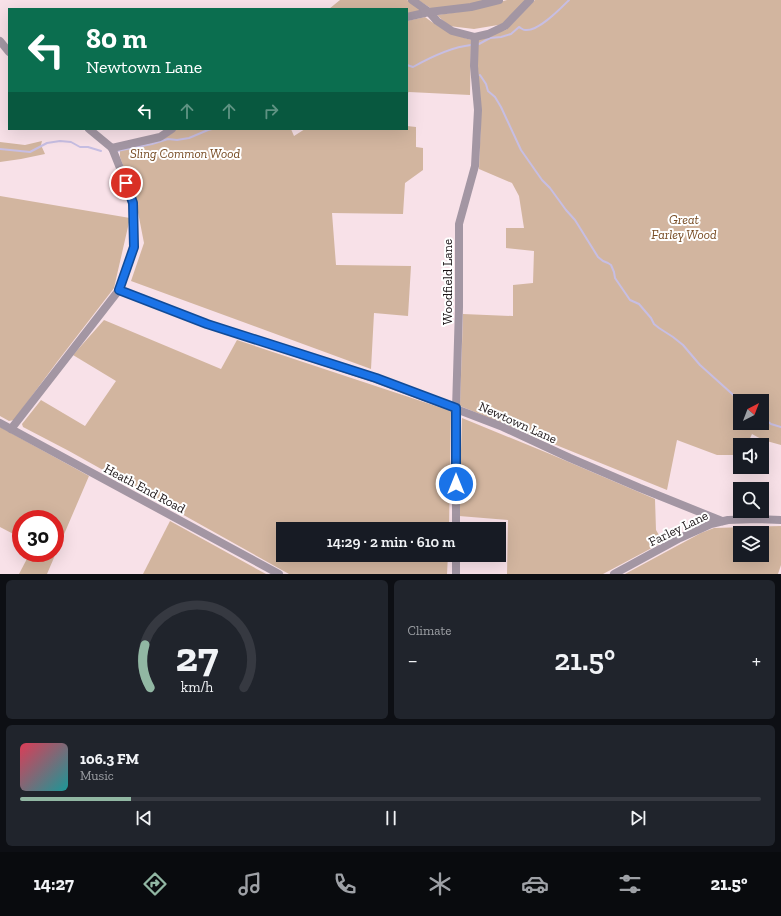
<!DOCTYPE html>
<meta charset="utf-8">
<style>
:root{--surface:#171b24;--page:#20242c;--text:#f1f3f6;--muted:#9ea1a6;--line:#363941;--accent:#91b7a3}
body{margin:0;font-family:"Zilla Slab",serif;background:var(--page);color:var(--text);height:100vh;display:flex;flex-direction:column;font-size:15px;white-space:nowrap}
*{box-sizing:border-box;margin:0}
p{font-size:13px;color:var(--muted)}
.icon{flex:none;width:22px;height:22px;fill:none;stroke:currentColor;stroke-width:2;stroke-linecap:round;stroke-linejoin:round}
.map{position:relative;height:574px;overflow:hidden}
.panel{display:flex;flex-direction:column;gap:6px;padding:6px;background:#0d0f14;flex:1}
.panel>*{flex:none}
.hud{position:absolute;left:8px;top:8px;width:400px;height:122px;border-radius:0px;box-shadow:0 4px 16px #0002;background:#0b6e4f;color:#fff;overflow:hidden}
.needle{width:26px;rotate:42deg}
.tools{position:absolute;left:733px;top:394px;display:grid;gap:8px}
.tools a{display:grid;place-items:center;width:36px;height:36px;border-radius:0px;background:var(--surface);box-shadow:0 4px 16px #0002;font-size:20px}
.speed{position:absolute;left:12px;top:510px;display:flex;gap:8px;font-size:20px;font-weight:700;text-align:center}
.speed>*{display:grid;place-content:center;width:52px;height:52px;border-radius:50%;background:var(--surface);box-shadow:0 4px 16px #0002;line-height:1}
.speed .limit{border:6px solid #d22;background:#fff;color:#111}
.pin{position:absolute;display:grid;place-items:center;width:34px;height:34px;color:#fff;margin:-17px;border:2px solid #fff;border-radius:50%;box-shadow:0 1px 4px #0007}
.me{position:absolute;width:44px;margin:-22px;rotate:0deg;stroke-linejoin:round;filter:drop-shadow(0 0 3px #0008)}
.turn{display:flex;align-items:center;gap:14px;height:84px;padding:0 12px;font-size:18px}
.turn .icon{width:52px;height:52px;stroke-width:2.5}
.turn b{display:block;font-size:28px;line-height:34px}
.lanes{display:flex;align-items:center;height:38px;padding:0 12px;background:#0003;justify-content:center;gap:20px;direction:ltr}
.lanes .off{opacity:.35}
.big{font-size:30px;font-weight:600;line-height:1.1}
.panel .tile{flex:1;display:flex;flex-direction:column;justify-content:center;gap:6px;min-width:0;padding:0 14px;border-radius:6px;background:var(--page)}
.panel .dial{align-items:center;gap:0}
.dial svg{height:104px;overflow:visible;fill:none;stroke:var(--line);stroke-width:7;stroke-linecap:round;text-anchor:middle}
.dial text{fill:var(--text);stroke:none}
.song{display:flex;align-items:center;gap:12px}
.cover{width:48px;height:48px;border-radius:6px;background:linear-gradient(135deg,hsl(350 70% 55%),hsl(180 70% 35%))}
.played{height:4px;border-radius:2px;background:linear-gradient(90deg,var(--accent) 15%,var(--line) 15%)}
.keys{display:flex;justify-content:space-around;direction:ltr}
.heat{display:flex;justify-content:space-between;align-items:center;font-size:22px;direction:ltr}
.panel .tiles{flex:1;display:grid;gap:6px;grid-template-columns:1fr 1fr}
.tile:last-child{grid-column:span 2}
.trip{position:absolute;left:276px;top:522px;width:230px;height:40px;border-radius:0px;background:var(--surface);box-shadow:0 4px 16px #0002;font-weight:600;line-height:40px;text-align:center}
.dock{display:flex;height:64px;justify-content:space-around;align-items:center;background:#090b0e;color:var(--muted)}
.dock .icon{width:28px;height:28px}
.dock .active{color:var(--accent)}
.dock b{font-size:18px;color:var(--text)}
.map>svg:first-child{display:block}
.green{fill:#d2b59f;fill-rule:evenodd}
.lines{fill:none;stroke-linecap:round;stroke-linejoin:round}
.stream{stroke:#c7bee3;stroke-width:2}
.minor{stroke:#a396a3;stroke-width:8}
.route-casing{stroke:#114b97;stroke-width:10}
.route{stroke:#1a73e8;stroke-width:7}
.labels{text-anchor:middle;stroke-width:4;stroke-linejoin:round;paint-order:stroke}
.park-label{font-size:13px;font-style:italic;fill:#774b23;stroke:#fff}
.street-label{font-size:13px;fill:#1b1416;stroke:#fff}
</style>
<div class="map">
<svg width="781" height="574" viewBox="0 0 781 574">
<rect width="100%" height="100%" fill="#f8e1e8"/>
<g class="green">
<polygon points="340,0 407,0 423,10 407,15 407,9 329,9"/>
<polygon points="418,0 486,0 472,5 432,9"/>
<polygon points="507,0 527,0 504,24 474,29 449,26 437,15 472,10"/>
<path d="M535,0H781V445L763,440L752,434L747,445H740V455H717L677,440L667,490L460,406L463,314L513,316V285L533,283L534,251L506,248V228H524L519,196L512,183L479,169L481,119L476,35L506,30ZM740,401H762V423H740Z"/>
<path d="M425,17C441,29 452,34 471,40L470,95L409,92L407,93V21Z"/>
<polygon points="407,126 416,127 416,147 423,148 423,170 405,183 403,214 332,213 336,265 411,266 408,316 374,313 371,369 131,281 144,243 135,197 120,157 120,149 171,134 177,129 291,129 294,136 305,129 407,129"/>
<polygon points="42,141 41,145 45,154 21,159 0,162 0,142 25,145"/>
<polygon points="0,196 130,218 114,288 57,362 14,420 9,421 0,416"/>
<polygon points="104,320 221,369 237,340 451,411 449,529 283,529 283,555 448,555 447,574 289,574 69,451 23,427 22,424 41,400 85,426 116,381 73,355"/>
<polygon points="462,418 550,454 655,499 656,530 663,542 603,574 507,574 508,520 459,516"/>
<polygon points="0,427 89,476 47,574 19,574 30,553 55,553 55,519 21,519 21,538 0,527"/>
<polygon points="170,521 266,574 143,574"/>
<path d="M781,526V565L778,574H625L701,533L714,528ZM740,533H762V555H740Z"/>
</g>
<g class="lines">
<g class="stream">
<path d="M479,44L490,38L501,37L511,34L519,27C521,28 523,30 525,30C538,32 560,9 569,0"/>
<path d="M407,65L413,67C429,58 453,47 471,45"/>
<polyline points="480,75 486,84 488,91 495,97 501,107 521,150 542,180 550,188 566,210 575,220 598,257 603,261 608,263 611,265 614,272 615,278 630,300 639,304 651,318 654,324 659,328 673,337 683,345 700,365 740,401"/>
<polyline points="0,149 30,152 47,143 60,141 71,142 80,147 88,147 101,151"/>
<polyline points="117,151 152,144 168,139 177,140 189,138 208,130 212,129"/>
<polyline points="762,417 771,424 781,427"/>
</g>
<g class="minor">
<polyline points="412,0 429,12 437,21 452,31 475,37 474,66 478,110 475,166 459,224 459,307 456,409 456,529"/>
<polyline points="407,17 429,12 471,7 499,0"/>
<polyline points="475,37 488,34 505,26 530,0"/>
<polyline points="0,41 9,52"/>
<polyline points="112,148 160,137 172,129"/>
<polyline points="119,290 207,324 376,379 456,409 503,427 570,458 640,488 722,521"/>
<polyline points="0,423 279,574"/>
<polyline points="11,429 119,290 134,247 133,203 126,183 112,148 89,129"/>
<polyline points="456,574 456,555"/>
<polyline points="614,574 680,538 711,524 728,520 757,519 781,520"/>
</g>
</g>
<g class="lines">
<defs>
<polyline id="route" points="126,183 133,203 134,247 119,290 207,324 376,378 456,408 456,484"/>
</defs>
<use href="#route" class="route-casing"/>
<use href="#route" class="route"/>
</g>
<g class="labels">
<g class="park-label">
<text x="185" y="158">Sling Common Wood</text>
<text x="684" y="224">Great<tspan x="684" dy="15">Farley Wood</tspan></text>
</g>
<g class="street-label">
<text transform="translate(447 282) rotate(-90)" y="5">Woodfield Lane</text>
<text transform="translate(518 422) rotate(24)" y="5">Newtown Lane</text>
<text transform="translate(145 488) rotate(28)" y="5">Heath End Road</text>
<text transform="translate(678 528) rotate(-26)" y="5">Farley Lane</text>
</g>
</g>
</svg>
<div class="tools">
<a><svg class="needle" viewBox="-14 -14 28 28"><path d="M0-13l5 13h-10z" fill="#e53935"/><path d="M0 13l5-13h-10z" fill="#9ea1a6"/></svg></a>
<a><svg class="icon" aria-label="sound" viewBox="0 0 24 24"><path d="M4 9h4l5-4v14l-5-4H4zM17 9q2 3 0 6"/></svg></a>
<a><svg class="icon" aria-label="search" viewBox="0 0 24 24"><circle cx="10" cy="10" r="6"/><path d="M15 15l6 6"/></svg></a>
<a><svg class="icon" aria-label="layers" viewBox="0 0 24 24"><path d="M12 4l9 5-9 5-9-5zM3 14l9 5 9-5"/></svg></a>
</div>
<div class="speed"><div class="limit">30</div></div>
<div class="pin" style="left:126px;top:183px;background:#d93025"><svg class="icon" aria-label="arrive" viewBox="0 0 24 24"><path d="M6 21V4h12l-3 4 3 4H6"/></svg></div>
<svg class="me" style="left:456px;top:484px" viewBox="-20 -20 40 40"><circle r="17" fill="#1a73e8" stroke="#fff" stroke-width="3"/><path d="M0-11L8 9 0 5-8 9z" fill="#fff"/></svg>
<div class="trip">14:29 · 2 min · 610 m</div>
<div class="hud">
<div class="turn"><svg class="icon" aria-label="left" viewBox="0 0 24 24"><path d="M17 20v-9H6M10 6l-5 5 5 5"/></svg><div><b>80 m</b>Newtown Lane</div></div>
<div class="lanes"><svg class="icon" aria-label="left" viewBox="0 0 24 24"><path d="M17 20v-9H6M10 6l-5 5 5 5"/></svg><svg class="icon off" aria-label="ahead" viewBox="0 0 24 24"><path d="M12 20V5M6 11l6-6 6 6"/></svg><svg class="icon off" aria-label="ahead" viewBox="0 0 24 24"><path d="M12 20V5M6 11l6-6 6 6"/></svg><svg class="icon off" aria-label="right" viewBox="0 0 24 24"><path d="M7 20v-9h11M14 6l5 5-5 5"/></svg></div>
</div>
</div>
<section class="panel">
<div class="tiles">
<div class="tile dial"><svg viewBox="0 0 100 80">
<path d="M14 69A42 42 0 1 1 86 69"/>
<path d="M14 69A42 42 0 0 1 10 36" stroke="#91b7a3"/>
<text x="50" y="56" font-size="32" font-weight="700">27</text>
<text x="50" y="72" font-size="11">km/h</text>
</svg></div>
<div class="tile"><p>Climate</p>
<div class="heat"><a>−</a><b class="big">21.5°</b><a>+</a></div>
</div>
<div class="tile">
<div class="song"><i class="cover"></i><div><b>106.3 FM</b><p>Music</p></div></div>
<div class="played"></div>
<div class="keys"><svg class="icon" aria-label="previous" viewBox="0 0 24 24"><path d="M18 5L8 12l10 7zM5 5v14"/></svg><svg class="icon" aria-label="pause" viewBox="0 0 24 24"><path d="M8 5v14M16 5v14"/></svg><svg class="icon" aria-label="next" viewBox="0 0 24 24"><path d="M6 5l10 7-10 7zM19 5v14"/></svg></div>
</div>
</div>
</section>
<nav class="dock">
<b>14:27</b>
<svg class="icon active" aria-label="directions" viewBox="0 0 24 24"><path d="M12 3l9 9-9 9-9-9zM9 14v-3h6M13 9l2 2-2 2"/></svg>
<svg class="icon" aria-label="music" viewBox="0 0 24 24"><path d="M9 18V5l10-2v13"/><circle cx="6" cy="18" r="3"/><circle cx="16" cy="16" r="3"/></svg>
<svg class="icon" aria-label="phone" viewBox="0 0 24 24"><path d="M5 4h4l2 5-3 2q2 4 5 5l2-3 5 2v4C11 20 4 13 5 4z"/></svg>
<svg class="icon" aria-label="climate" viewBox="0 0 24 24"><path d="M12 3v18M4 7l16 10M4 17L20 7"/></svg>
<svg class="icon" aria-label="car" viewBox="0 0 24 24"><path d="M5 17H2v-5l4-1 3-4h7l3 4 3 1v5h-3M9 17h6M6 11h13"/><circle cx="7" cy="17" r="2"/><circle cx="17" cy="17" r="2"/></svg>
<svg class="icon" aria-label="filters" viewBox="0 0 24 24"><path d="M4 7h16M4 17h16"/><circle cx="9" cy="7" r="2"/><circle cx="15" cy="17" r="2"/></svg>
<b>21.5°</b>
</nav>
